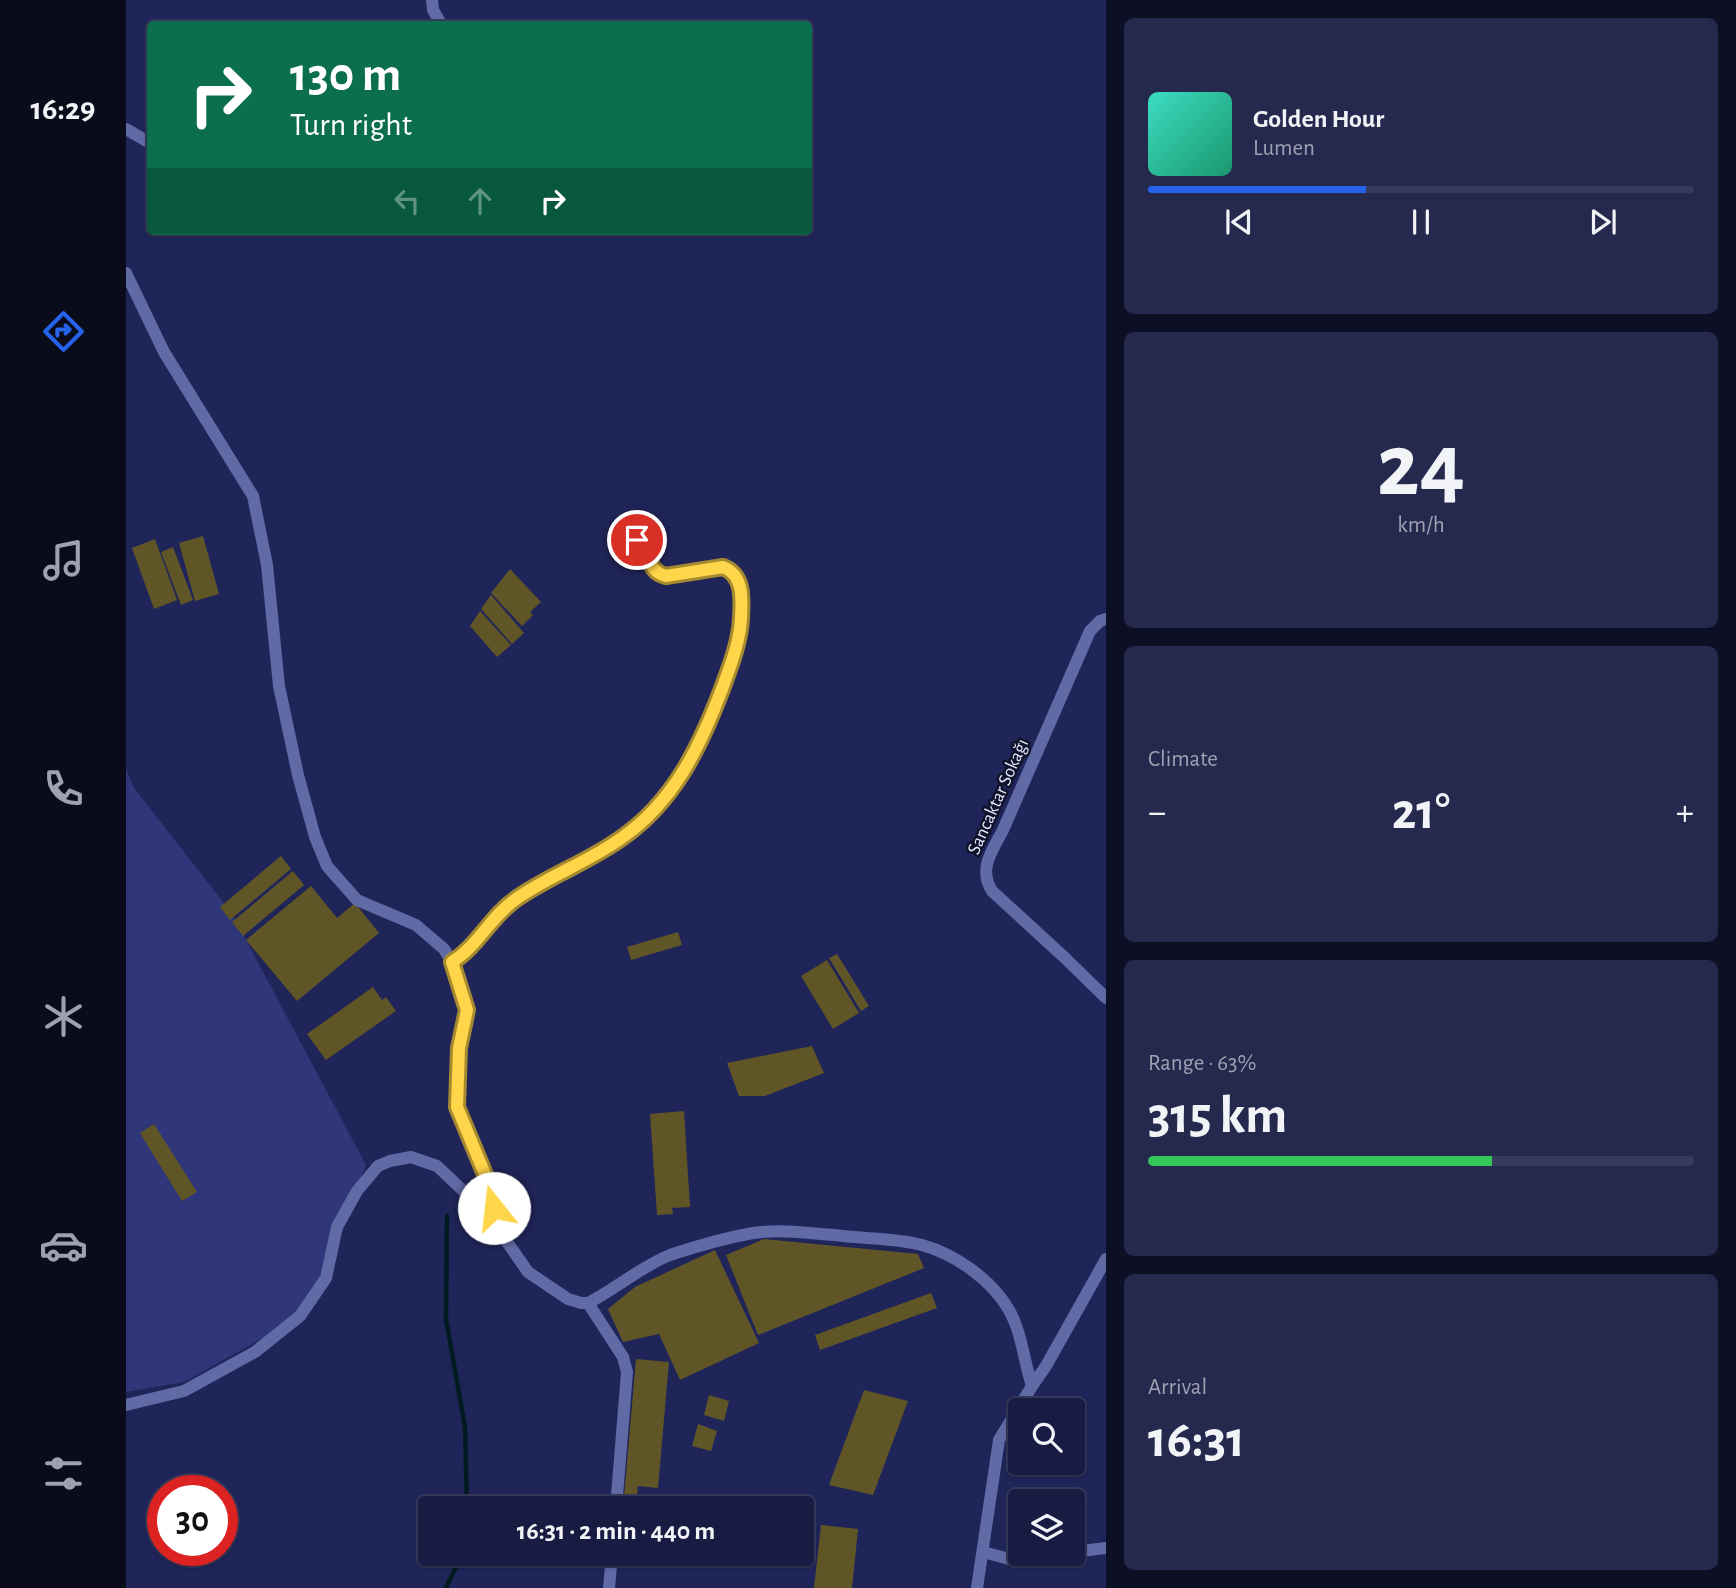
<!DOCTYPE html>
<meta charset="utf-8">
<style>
:root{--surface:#181c43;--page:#25294e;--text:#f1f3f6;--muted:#9fa1b2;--line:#363a5c;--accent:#2563eb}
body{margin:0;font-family:"Alegreya Sans",sans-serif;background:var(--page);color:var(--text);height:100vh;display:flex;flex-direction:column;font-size:26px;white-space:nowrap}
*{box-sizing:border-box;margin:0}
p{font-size:23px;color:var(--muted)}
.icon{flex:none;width:38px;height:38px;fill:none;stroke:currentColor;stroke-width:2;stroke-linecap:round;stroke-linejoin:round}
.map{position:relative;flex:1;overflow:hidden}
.sheet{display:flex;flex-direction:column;gap:18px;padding:18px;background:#0d0f25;width:630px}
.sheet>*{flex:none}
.guide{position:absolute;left:21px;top:21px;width:665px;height:214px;border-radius:7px;box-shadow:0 2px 5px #0004,0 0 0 2px var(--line);background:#0b6e4f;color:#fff;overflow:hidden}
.buttons{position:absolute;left:882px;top:1398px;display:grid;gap:14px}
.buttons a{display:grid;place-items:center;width:77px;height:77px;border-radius:7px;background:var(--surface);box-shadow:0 2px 5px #0004,0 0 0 2px var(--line);font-size:35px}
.speed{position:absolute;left:21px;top:1475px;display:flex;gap:14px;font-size:35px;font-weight:700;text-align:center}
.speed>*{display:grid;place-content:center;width:91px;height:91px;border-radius:50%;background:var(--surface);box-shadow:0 2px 5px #0004,0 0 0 2px var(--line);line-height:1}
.speed .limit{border:10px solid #d22;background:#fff;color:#111}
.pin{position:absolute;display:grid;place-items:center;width:60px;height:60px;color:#fff;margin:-30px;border:4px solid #fff;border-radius:50%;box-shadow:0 2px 7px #0007}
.me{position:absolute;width:77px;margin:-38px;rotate:344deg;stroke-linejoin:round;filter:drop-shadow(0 0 5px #0008)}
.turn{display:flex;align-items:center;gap:24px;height:147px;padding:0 28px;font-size:32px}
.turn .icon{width:91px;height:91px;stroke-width:2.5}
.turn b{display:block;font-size:49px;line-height:60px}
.lanes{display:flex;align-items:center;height:66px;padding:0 28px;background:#0003;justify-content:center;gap:35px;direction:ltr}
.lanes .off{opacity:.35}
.big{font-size:52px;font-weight:600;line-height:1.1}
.sheet .card{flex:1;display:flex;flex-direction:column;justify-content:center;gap:10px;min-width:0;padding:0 24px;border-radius:10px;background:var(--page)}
.sheet .dial{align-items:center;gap:0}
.dial b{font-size:91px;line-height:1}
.song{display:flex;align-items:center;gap:21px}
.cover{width:84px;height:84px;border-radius:10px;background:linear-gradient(135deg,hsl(170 70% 55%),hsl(160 70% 35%))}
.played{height:7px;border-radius:4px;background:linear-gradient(90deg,var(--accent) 40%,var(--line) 40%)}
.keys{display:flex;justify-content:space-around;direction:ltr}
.heat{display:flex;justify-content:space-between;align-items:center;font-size:38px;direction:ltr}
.charge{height:10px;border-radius:5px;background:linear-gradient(90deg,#34c759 63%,var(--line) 0)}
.trip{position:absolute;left:292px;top:1496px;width:396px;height:70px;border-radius:7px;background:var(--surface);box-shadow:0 2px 5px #0004,0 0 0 2px var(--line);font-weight:600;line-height:70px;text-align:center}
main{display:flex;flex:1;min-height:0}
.menu{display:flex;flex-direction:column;width:126px;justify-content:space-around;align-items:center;background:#0a0b1b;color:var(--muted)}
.menu .icon{width:49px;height:49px}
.menu .current{color:var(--accent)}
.menu b{font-size:32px;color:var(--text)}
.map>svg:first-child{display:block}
.green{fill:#2f3679}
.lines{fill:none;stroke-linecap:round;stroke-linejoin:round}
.stream{stroke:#021b21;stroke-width:4.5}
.building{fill:#605526}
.street{stroke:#606aa5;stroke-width:12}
.route-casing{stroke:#a68a30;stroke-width:18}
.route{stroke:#ffd54a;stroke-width:12}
.labels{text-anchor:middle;stroke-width:5;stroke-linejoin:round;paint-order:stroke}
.street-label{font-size:19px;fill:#e5e9fe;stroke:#0f1229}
</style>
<main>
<nav class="menu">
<b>16:29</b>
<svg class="icon current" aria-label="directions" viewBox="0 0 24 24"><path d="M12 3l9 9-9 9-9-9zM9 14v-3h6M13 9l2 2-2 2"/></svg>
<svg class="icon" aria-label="music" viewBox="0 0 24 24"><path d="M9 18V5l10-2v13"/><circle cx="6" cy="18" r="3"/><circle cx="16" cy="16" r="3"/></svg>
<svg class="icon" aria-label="phone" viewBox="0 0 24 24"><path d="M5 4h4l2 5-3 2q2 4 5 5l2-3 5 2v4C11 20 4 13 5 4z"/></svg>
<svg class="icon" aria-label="climate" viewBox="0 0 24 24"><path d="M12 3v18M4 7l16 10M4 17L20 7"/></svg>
<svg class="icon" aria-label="car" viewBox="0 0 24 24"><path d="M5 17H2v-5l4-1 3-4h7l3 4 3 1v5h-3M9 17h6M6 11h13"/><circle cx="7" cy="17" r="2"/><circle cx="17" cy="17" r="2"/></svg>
<svg class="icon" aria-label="filters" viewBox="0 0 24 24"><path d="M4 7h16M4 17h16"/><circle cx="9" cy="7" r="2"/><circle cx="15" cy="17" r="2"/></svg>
</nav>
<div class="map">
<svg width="980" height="1588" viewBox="0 0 980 1588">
<rect width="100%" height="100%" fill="#202559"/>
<polygon class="green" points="0,769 8,788 105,912 240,1165 178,1315 58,1382 0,1392"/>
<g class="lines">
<g class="stream">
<polyline points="321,1216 320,1319 339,1427 341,1508"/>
<polyline points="320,1588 336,1554"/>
</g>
</g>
<g class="building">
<polygon points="77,536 93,594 69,601 53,543"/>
<polygon points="29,539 51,600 28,609 6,548"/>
<polygon points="47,547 67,600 55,605 35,552"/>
<polygon points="384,569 415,602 404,612 407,615 396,626 365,593"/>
<polygon points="365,595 398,633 386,644 355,609"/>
<polygon points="354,611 385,645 371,657 344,626"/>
<polygon points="155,856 165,869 104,920 94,907"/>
<polygon points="167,871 178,885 117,936 106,922"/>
<polygon points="185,886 211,918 229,903 253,933 171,1001 120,940"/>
<polygon points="552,932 556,945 505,960 501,947"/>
<polygon points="711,954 743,1006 735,1011 703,958"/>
<polygon points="701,960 733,1013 707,1029 675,976"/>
<polygon points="247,987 256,1000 260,997 270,1011 200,1060 181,1034"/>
<polygon points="686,1046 698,1073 639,1096 613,1096 601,1063"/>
<polygon points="558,1111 564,1207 546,1208 547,1214 531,1215 524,1114"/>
<polygon points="28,1124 71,1192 56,1201 14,1133"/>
<polygon points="638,1239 792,1254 798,1268 632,1335 600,1255"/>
<polygon points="589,1250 633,1343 554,1380 533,1334 497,1342 482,1309 509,1287"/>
<polygon points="805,1293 811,1308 694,1350 689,1335"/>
<polygon points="510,1359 543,1362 532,1488 512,1486 510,1508 497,1508"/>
<polygon points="738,1390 782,1401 747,1495 703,1485"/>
<polygon points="583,1395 603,1401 598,1421 578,1415"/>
<polygon points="947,1407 957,1434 947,1439 947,1410 939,1410"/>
<polygon points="572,1424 591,1431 585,1451 566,1446"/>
<polygon points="695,1525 732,1529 726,1588 688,1588"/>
</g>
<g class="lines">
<g class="street">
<polyline points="306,0 307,10 315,24"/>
<polyline points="0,129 24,143"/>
<path d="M0,273L38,352L127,496L141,565L153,686L172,775L189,837L201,866L231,900L290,925L318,949L326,962L341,1010L333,1048L331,1107L363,1184L374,1232L402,1272L442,1299L455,1303H462C490,1289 514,1267 544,1255C571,1246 599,1238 627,1233C656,1229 687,1233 717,1236C742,1239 771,1238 796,1245C829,1254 866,1280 883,1310C896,1333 898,1362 906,1386"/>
<path d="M980,619L974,621L964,631L877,830C866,851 852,869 866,891L938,957L980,998"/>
<path d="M326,962C352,946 365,916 390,899C424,875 463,862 497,838C548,801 574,747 596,689C604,666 614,642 615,618C616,599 618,575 597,567L540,576C525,572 526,562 519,550C518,549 512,541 511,540"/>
<polyline points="462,1303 497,1357 501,1372 490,1508"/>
<polyline points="0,1405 58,1391 129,1352 174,1316 200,1278 211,1227 231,1191 252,1166 264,1161 285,1157 311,1166 348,1201 372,1230"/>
<polyline points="857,1552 887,1560 933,1554"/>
<polyline points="947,1552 980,1548"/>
<polyline points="483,1588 486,1554"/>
<polyline points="851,1588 873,1440 906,1386 920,1366 980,1259"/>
</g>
</g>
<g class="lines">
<defs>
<path id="route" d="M368,1208L363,1184L331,1107L333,1048L341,1010L326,962C352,946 365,916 390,899C424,875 463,862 497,837C548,801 574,747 596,689C604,667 614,642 615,618C616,599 618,575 597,567L540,576C525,572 525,562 519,550C518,549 512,541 511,540"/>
</defs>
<use href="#route" class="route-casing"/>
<use href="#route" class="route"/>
</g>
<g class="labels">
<g class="street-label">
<text transform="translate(871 796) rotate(-66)" y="7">Sancaktar Sokağı</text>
</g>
</g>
</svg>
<div class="buttons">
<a><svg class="icon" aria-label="search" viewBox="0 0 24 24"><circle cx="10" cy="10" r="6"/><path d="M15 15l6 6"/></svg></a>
<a><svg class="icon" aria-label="layers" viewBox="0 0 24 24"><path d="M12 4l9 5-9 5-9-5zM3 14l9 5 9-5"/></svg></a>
</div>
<div class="speed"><div class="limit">30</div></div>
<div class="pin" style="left:511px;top:540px;background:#d93025"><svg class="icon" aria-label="arrive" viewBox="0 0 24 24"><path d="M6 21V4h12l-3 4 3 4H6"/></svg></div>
<svg class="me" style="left:368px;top:1208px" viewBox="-20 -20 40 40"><circle r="19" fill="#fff"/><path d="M0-13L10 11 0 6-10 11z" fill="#ffd54a"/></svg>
<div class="trip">16:31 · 2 min · 440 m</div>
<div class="guide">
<div class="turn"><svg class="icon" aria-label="right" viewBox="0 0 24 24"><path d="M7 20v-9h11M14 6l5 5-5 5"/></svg><div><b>130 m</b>Turn right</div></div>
<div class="lanes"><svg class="icon off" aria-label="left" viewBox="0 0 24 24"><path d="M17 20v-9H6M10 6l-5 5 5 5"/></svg><svg class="icon off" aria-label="ahead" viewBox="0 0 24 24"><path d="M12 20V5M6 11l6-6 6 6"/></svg><svg class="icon" aria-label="right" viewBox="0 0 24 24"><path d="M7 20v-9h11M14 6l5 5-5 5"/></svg></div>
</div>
</div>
<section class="sheet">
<div class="card">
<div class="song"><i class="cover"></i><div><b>Golden Hour</b><p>Lumen</p></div></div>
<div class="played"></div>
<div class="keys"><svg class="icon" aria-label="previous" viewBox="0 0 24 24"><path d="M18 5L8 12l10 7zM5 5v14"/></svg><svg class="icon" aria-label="pause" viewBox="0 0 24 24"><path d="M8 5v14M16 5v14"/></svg><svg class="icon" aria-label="next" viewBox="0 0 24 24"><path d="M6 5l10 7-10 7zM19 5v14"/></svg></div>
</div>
<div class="card dial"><b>24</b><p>km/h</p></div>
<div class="card"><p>Climate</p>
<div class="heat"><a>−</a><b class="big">21°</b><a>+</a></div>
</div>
<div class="card"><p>Range · 63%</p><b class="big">315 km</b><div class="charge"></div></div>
<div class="card"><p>Arrival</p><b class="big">16:31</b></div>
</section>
</main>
